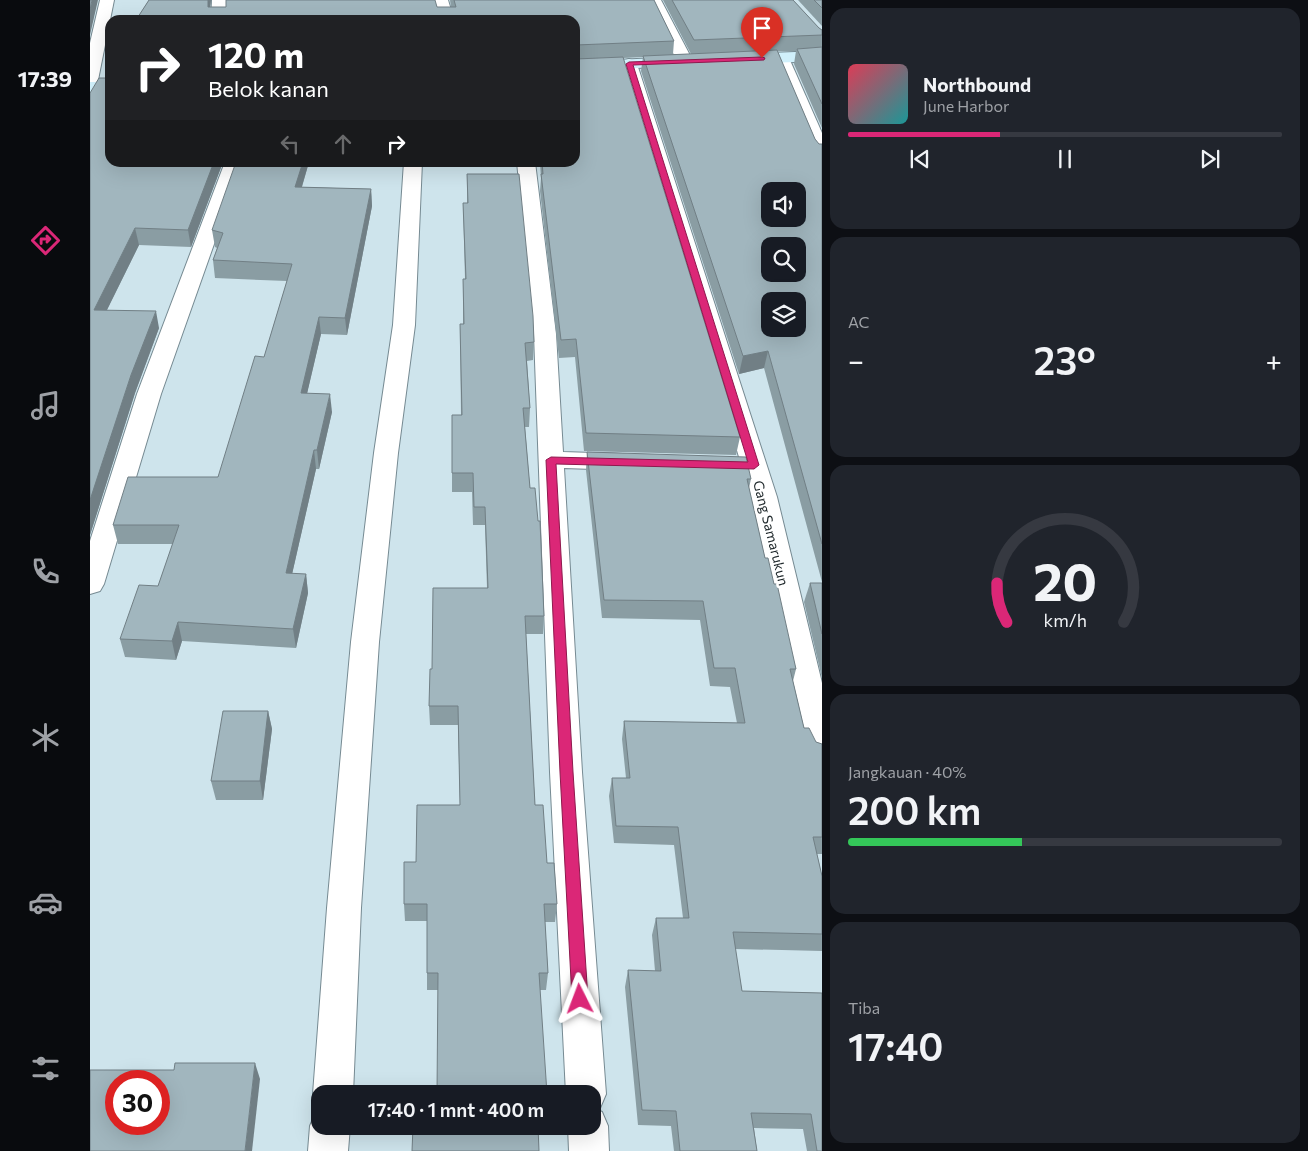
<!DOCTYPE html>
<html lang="id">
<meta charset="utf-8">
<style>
:root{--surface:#171b24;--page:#20242c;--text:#f1f3f6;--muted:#9ea1a6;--line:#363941;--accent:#db2777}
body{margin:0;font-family:Commissioner,sans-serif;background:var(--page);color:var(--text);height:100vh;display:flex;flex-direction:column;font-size:19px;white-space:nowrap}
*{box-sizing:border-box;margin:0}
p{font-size:16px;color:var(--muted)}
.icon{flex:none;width:28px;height:28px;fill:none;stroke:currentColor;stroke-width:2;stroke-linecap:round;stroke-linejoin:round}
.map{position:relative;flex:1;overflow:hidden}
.sheet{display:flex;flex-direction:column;gap:8px;padding:8px;background:#0d0f14;width:486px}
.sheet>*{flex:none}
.guide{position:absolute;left:15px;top:15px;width:475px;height:152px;border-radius:15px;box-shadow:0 5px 20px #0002;background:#202124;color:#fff;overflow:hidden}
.buttons{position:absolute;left:671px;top:182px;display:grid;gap:10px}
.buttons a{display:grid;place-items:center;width:45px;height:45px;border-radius:10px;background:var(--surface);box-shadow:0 5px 20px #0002;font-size:25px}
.speed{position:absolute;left:15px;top:1070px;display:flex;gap:10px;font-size:25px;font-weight:700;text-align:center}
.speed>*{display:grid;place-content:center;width:65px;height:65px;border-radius:50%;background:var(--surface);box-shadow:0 5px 20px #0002;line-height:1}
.speed .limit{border:8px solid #d22;background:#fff;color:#111}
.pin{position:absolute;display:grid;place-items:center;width:42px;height:42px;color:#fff;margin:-51px -21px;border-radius:50% 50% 50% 0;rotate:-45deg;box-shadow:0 0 5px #0007}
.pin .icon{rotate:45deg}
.me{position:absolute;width:55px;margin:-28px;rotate:357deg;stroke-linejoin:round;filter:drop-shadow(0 0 4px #0008)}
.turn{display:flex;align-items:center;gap:18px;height:105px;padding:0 20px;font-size:22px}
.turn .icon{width:65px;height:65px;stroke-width:2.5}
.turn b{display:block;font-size:35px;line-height:42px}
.lanes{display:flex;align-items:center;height:48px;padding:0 20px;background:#0003;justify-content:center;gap:25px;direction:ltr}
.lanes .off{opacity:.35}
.big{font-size:38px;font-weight:600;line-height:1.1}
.sheet .tile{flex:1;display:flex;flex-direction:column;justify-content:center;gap:8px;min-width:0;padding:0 18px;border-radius:15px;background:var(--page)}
.sheet .dial{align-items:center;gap:0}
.dial svg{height:130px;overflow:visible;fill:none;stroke:var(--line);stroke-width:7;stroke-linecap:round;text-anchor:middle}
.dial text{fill:var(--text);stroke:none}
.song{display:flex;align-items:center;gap:15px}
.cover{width:60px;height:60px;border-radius:8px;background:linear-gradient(135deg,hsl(350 70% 55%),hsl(180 70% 35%))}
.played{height:5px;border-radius:2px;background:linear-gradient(90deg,var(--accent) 35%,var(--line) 35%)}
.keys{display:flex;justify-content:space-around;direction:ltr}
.heat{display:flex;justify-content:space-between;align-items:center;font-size:28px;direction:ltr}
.charge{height:8px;border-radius:4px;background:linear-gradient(90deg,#34c759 40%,var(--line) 0)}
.trip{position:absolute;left:221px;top:1085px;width:290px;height:50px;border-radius:15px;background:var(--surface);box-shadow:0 5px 20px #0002;font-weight:600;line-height:50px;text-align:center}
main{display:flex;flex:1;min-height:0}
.dock{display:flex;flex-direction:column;width:90px;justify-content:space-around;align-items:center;background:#090b0e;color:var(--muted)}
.dock .icon{width:35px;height:35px}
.dock .current{color:var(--accent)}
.dock b{font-size:22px;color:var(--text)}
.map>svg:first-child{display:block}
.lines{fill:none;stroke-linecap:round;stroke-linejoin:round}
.street-casing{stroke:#768a92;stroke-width:2}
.secondary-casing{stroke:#768a92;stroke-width:2}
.street{fill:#fff;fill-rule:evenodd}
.secondary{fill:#d0f0fb;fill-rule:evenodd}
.wall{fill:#8a9da3}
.shaded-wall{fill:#717f85}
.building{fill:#a1b6be;stroke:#717f85;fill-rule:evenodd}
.route{fill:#db2777;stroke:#8e194d}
.labels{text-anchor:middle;stroke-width:5;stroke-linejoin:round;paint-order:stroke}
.street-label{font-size:14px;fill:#222b2e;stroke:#fff}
</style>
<main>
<nav class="dock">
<b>17:39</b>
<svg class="icon current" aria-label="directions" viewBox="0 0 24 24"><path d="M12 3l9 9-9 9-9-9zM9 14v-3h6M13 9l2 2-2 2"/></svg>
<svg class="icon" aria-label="music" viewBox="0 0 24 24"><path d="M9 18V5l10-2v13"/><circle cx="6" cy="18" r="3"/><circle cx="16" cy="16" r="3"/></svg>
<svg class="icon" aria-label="phone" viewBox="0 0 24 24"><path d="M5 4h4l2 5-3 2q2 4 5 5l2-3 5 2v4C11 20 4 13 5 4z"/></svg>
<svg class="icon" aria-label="climate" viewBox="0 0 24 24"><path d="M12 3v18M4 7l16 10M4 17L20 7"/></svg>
<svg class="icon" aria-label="car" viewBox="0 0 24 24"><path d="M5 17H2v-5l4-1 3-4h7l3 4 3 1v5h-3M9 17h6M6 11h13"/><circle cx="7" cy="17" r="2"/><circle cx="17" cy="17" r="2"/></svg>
<svg class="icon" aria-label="filters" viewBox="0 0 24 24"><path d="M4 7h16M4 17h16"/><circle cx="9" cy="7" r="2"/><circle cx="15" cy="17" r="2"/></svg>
</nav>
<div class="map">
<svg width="732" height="1151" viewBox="0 0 732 1151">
<rect width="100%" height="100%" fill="#cee4ec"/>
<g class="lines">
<defs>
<g id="street">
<polygon points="10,0 24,0 8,80 6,83 0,85 0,43"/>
<polygon points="122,0 136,0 137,20 121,20"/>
<polygon points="344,0 358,0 364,20 348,20"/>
<polygon points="557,0 571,0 603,61 601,64 589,64 587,61"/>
<polygon points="691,53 697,55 699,58 732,133 732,159 726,158 723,154 683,58 685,55"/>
<polygon points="539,59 545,61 547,64 687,497 732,683 732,762 721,758 716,749 661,497 531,64 533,61"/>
<polygon points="135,162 153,162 71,394 14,584 10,591 0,594 0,541 47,394"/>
<polygon points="314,162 332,162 325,325 308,453 289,642 271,908 263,1094 230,1094 230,1108 223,1094 237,908 261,642 284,453 303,325"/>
<polygon points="427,162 445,162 466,334 473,452 533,454 542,456 545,462 542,468 533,470 474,468 492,772 516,1094 510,1108 506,1109 512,1112 518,1126 519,1151 479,1151 478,1126 502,1126 502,1094 476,1094 460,772 444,334"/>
<polygon points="230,1110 230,1126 260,1126 258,1151 218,1151 220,1126 226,1112"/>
</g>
<g id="secondary">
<polygon points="732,51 732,61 654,64 648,62 646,59 648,56 654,54"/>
<polygon points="588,57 594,59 596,62 594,65 485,72 485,62"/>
<rect x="0" y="82" width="20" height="10"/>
</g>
</defs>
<use href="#street" class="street-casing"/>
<use href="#secondary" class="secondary-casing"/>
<use href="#street" class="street"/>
<use href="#secondary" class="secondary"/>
</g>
<g class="wall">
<polygon points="59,0 121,0 120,7 361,7 360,0 564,0 584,41 583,54 601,54 573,0 703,0 729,28 732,30 732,128 704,64 706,51 687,51 725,139 729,144 732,144 732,582 674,368 649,374 551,71 553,57 533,58 650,437 646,455 494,451 485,357 469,358 450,191 451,178 450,162 485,162 485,20 46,20"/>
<polygon points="708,0 732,0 732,26"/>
<polygon points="20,61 20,162 133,162 101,247 49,245 17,310 69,328 45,393 0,535 0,93 18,78"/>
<polygon points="219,162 212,187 281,189 282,206 257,335 231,334 217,393 242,412 229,469 226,469 202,574 216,574 218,593 206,648 92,641 86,660 35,657 30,639 68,586 83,544 28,544 23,525 128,477 174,357 197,281 125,278 123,260 127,248 125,247 122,230"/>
<polygon points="377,174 444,342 443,360 437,361 440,408 439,427 435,427 440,488 454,616 453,634 436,634 445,805 457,863 467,904 465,922 455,922 458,973 456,990 337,990 337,921 315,921 314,904 326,862 370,805 368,725 340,725 339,706 342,669 397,588 395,525 383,525 382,492 362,492 362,415 371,415 370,324 373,324 373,279 375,279 373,203 377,203"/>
<polygon points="497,452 661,479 659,488 675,558 684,584 706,669 703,681 714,728 726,742 732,744 732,854 727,854 732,876 732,951 645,949 652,991 732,993 732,1151 717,1151 713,1129 664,1128 667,1151 584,1151 581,1126 548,1125 535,987 538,970 565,971 562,935 566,918 593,918 584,845 524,843 519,796 522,778 536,778 532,739 534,721 647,723 640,687 620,686 610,620 512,618 496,470"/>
<polygon points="720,583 732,583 732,678 714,602"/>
<polygon points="178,711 182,729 173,800 126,800 121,781"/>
</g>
<g class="shaded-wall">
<polygon points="2,0 8,0 0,35 0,10"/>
<polygon points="118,0 121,0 119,20 118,7"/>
<polygon points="124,162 133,162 101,247 98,230"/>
<polygon points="213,162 219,162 207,203 205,187"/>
<polygon points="281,189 282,206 257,335 255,318"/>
<polygon points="45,228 49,245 8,328 4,310"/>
<polygon points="66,311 69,328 45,393 0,535 0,500 41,375"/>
<polygon points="229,317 231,334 213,411 211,393"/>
<polygon points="678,351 674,368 649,374 653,356"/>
<polygon points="240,394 242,412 229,469 227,450"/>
<polygon points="224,450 226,469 198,592 196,573"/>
<polygon points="216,574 218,593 206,648 203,629"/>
<polygon points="88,622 92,641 86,660 82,641"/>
<polygon points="178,711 182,729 173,800 170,781"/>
<polygon points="165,1063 170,1079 162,1151 155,1151"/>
</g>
<g class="building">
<polygon points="0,0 2,0 0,10"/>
<polygon points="59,0 118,0 118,7 136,7 136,0 345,0 347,7 366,7 364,0 564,0 584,41 486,45 485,46 485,20 46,20"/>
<polygon points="582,0 703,0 729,28 732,30 732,35 604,40"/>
<polygon points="724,0 732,0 732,8"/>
<polygon points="732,47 732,104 707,49"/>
<path d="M687,50L725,139L729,144H732V544L678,351L653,356L553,56ZM680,191H708V219H680ZM680,246H708V274H680ZM680,301H708V329H680Z"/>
<polygon points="533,57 650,437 496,433 486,339 471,340 451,174 453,174 452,162 485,162 485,58 486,59"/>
<polygon points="20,61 20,162 124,162 98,230 45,228 4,310 66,311 41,375 0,500 0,93 9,78 18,78 17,65"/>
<polygon points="146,162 213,162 205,187 281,189 255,318 229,317 211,393 240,394 227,450 224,450 196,573 216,574 203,629 88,622 82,641 30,639 49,585 68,586 89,525 23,525 38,477 128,477 165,356 174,357 202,264 123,260 133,233 122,230"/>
<polygon points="377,174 429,174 443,316 444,342 435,343 440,408 433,408 440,488 445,488 448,521 450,521 454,616 435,616 445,805 453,805 457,863 464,863 467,904 454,904 458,973 449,973 457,1094 347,1094 348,973 337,973 337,904 314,904 314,862 326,862 327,805 370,805 368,706 339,706 340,669 342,669 343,588 398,588 395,507 384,507 383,473 362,473 362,415 372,415 370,324 374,324 373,279 376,279 373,203 378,203"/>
<polygon points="497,452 656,457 661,479 657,479 675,558 678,558 684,584 687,584 706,669 700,669 714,728 719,728 726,742 732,744 732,837 723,837 732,876 732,934 643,932 652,991 732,993 732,1151 727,1151 721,1114 661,1113 667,1151 590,1151 586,1111 552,1110 538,970 571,971 566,918 599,918 588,827 526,826 522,778 540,778 534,721 655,723 645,668 624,668 613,601 514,600"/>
<polygon points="720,583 732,583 732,634"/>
<polygon points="133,711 178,711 170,781 121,781"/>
<path d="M85,1063H165L155,1151H0V1070H84ZM26,1081H69V1124H26Z"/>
<polygon points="323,1126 448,1126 449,1151 322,1151"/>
</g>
<polygon class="route" points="672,57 675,58 674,60 543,65 669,465 664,469 466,464 483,772 498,999 496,1004 490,1006 485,1004 482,999 470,772 456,460 461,457 658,462 536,64 539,62"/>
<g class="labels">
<g class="street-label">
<text transform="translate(681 533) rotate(76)" y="5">Gang Samarukun</text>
</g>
</g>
</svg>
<div class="buttons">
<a><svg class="icon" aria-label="sound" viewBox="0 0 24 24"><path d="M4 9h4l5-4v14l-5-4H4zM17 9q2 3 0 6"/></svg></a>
<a><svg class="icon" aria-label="search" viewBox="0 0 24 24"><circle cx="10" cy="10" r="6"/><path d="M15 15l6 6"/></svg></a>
<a><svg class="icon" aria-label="layers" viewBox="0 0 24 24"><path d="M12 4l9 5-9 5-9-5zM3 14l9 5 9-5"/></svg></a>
</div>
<div class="speed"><div class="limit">30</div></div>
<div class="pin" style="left:672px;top:58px;background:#d93025"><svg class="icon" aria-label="arrive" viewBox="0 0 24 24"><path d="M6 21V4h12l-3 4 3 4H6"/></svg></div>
<svg class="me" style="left:490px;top:999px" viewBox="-20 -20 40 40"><path d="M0-17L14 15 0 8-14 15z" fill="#db2777" stroke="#fff" stroke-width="4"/></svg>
<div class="trip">17:40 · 1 mnt · 400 m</div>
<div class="guide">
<div class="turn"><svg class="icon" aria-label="right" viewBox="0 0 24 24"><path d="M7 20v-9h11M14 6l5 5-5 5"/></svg><div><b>120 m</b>Belok kanan</div></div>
<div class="lanes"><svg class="icon off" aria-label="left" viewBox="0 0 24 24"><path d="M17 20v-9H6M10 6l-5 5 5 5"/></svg><svg class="icon off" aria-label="ahead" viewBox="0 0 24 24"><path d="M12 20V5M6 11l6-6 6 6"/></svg><svg class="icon" aria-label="right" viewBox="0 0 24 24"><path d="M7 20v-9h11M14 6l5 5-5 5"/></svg></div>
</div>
</div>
<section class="sheet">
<div class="tile">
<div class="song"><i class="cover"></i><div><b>Northbound</b><p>June Harbor</p></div></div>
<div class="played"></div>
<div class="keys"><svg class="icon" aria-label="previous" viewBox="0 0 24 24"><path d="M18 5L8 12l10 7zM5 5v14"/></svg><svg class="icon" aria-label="pause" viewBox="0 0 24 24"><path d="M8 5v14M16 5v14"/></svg><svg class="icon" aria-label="next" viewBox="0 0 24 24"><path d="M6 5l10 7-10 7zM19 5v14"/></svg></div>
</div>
<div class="tile"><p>AC</p>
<div class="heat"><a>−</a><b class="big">23°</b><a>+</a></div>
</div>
<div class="tile dial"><svg viewBox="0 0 100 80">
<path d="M14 69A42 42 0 1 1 86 69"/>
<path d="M14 69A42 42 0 0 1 8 45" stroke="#db2777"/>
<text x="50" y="56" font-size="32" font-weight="700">20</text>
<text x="50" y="72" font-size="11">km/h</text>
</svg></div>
<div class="tile"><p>Jangkauan · 40%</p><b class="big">200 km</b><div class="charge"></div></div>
<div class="tile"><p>Tiba</p><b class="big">17:40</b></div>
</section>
</main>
